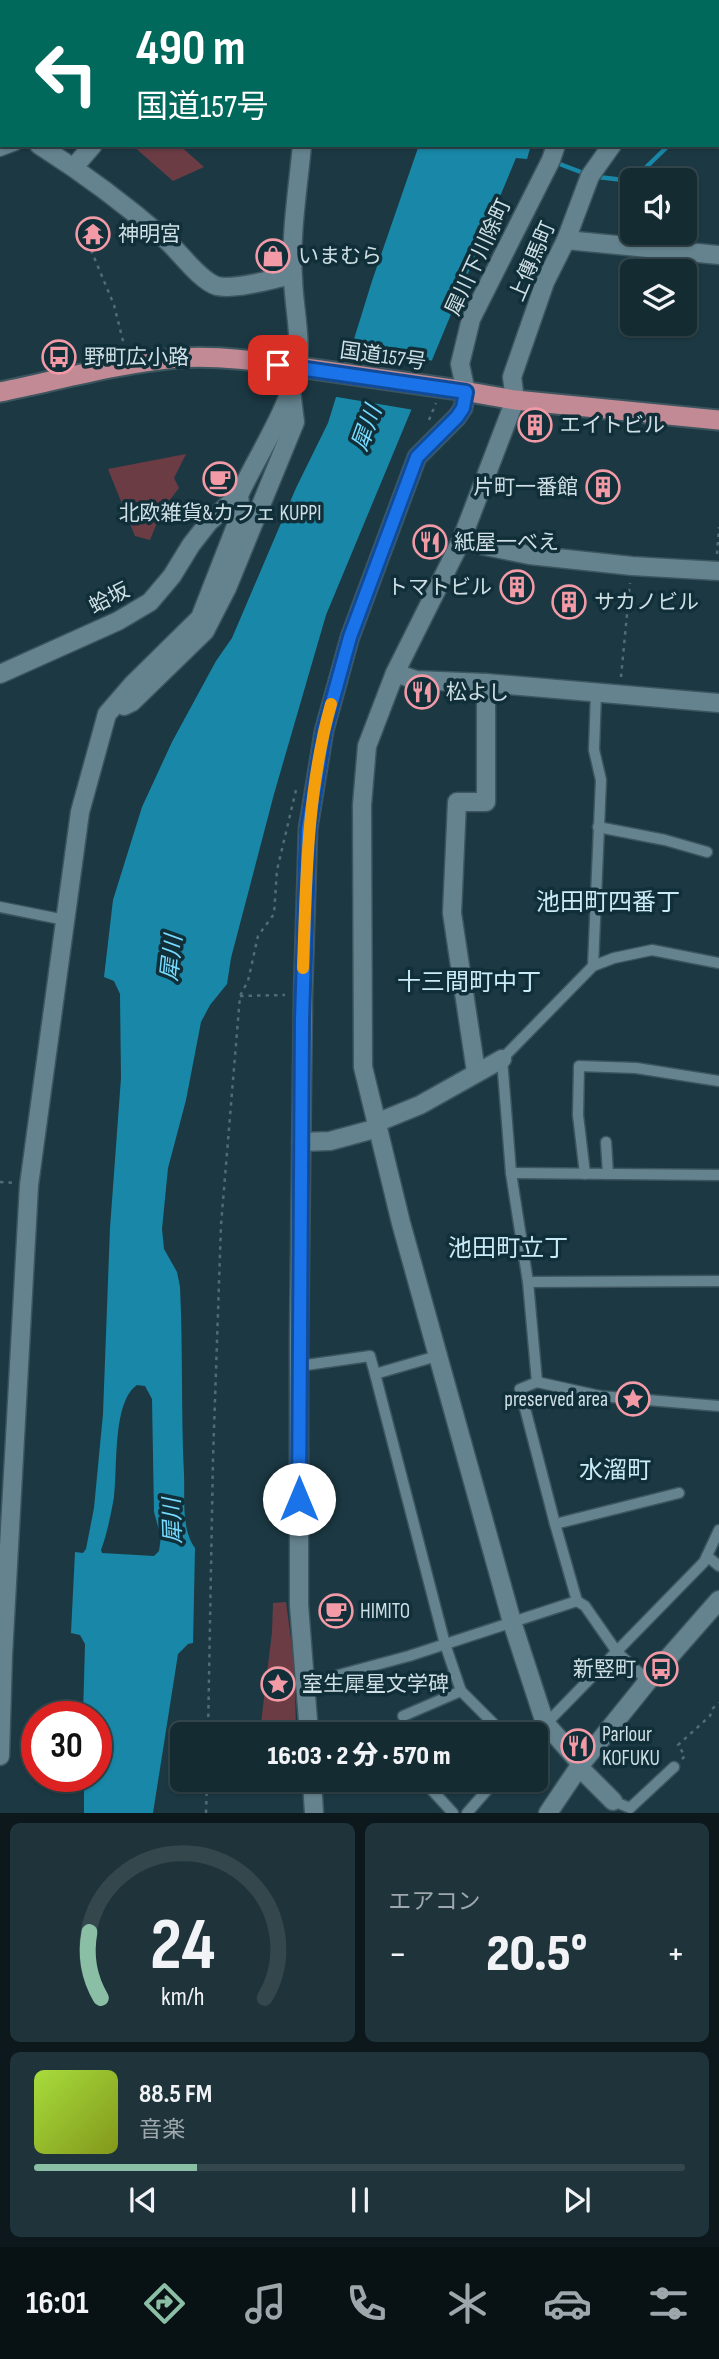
<!DOCTYPE html>
<html lang="ja">
<meta charset="utf-8">
<style>
:root{--surface:#152b32;--page:#1e333a;--text:#f1f3f6;--muted:#9da7ac;--line:#34474d;--accent:#8abfa5}
body{margin:0;font-family:"Sofia Sans Condensed","Noto Sans JP",sans-serif;background:var(--page);color:var(--text);height:100vh;display:flex;flex-direction:column;font-size:26px;white-space:nowrap}
*{box-sizing:border-box;margin:0}
p{font-size:23px;color:var(--muted)}
.icon{flex:none;width:38px;height:38px;fill:none;stroke:currentColor;stroke-width:2;stroke-linecap:round;stroke-linejoin:round}
.map{position:relative;height:1813px;overflow:hidden}
.sheet{display:flex;flex-direction:column;gap:10px;padding:10px;background:#0c181c;flex:1}
.sheet>*{flex:none}
.hud{position:absolute;left:0px;top:0px;width:719px;height:147px;box-shadow:0 2px 5px #0004,0 0 0 2px var(--line);background:#00695c;color:#fff;overflow:hidden}
.buttons{position:absolute;left:620px;top:168px;display:grid;gap:14px}
.buttons a{display:grid;place-items:center;width:77px;height:77px;border-radius:10px;background:var(--surface);box-shadow:0 2px 5px #0004,0 0 0 2px var(--line);font-size:35px}
.speed{position:absolute;left:21px;top:1701px;display:flex;gap:14px;font-size:35px;font-weight:700;text-align:center}
.speed>*{display:grid;place-content:center;width:91px;height:91px;border-radius:50%;background:var(--surface);box-shadow:0 2px 5px #0004,0 0 0 2px var(--line);line-height:1}
.speed .limit{border:10px solid #d22;background:#fff;color:#111}
.pin{position:absolute;display:grid;place-items:center;width:60px;height:60px;color:#fff;margin:-30px;border-radius:14px;box-shadow:0 4px 10px #0006}
.me{position:absolute;width:77px;margin:-38px;rotate:0deg;stroke-linejoin:round;filter:drop-shadow(0 0 5px #0008)}
.turn{display:flex;align-items:center;gap:24px;height:147px;padding:0 21px;font-size:32px}
.turn .icon{width:91px;height:91px;stroke-width:2.5}
.turn b{display:block;font-size:49px;line-height:60px}
.big{font-size:52px;font-weight:800;line-height:1.1}
.sheet .widget{flex:1;display:flex;flex-direction:column;justify-content:center;gap:10px;min-width:0;padding:0 24px;border-radius:10px;background:var(--page)}
.sheet .dial{align-items:center;gap:0}
.dial svg{height:182px;overflow:visible;fill:none;stroke:var(--line);stroke-width:7;stroke-linecap:round;text-anchor:middle}
.dial text{fill:var(--text);stroke:none}
.song{display:flex;align-items:center;gap:21px}
.cover{width:84px;height:84px;border-radius:10px;background:linear-gradient(135deg,hsl(80 70% 55%),hsl(70 70% 35%))}
.played{height:7px;border-radius:4px;background:linear-gradient(90deg,var(--accent) 25%,var(--line) 25%)}
.keys{display:flex;justify-content:space-around;direction:ltr}
.heat{display:flex;justify-content:space-between;align-items:center;font-size:38px;direction:ltr}
.sheet .tiles{flex:1;display:grid;gap:10px;grid-template-columns:1fr 1fr}
.widget:last-child{grid-column:span 2}
.trip{position:absolute;left:170px;top:1722px;width:378px;height:70px;border-radius:10px;background:var(--surface);box-shadow:0 2px 5px #0004,0 0 0 2px var(--line);font-weight:800;line-height:70px;text-align:center}
.dock{display:flex;height:112px;justify-content:space-around;align-items:center;background:#081114;color:var(--muted)}
.dock .icon{width:49px;height:49px}
.dock .active{color:var(--accent)}
.dock b{font-size:32px;color:var(--text)}
.map>svg:first-child{display:block}
.green{fill:#6c3c44}
.water{fill:#1988a8;fill-rule:evenodd}
.pier{fill:#1c3943}
.lines{fill:none;stroke-linecap:round;stroke-linejoin:round}
.stream{stroke:#1988a8;stroke-width:4.5}
.service-casing{stroke:#3c555e;stroke-width:13}
.minor-casing{stroke:#3c555e;stroke-width:21}
.trunk-casing{stroke:#3c555e;stroke-width:23}
.path{stroke:#526c75;stroke-width:2.5;stroke-dasharray:3.5 5;stroke-linecap:butt}
.service{stroke:#64838f;stroke-width:10}
.minor{stroke:#64838f;stroke-width:18}
.trunk{stroke:#c28a94;stroke-width:19}
.trunk-bridge-casing{stroke:#3c555e;stroke-width:23;stroke-linecap:butt}
.trunk-bridge{stroke:#c28a94;stroke-width:19}
.route-casing{stroke:#114b97;stroke-width:18}
.route{stroke:#1a73e8;stroke-width:12}
.slow{stroke:#f59e0b;stroke-width:12}
.labels{text-anchor:middle;stroke-width:7;stroke-linejoin:round;paint-order:stroke}
.poi-label{font-size:21px;fill:#cfdfe6;stroke:#112f39;text-anchor:start}
.street-label{font-size:21px;fill:#cfdfe6;stroke:#112f39}
.water-label{font-size:23px;font-style:italic;fill:#76dbff;stroke:#112f39}
.quarter-label{font-size:24px;fill:#c9ebf8;stroke:#112f39}
</style>
<div class="map">
<svg width="719" height="1813" viewBox="0 0 719 1813">
<rect width="100%" height="100%" fill="#1c3943"/>
<g class="green">
<polygon points="132,145 179,145 204,167 173,181"/>
<polygon points="627,212 632,212 632,233 667,233 666,238 625,235"/>
<polygon points="186,454 174,478 179,488 162,510 150,540 135,536 108,469"/>
<polygon points="286,1602 294,1662 296,1728 260,1731 272,1632 273,1603"/>
</g>
<g class="water">
<polygon points="458,0 570,0 457,2"/>
<path d="M419,145H531L527,159L516,158L326,615L274,794L231,958L227,984L210,1005L201,1022L186,1100L168,1168L162,1229L164,1249L177,1272L180,1287C183,1350 181,1413 184,1475C185,1498 181,1529 195,1548L193,1643L188,1644L178,1654L153,1813H84V1776H96V1717H83L85,1644L80,1635L71,1633L75,1552L83,1553L86,1549L94,1508L103,1414L110,1228L121,1078L120,994L114,981L104,977L113,900L142,807L172,742L216,661L232,638L296,488L328,423L372,281ZM137,1385L145,1386L152,1399L154,1512L161,1537L159,1551L154,1556L102,1553L101,1550C107,1534 111,1514 114,1497C118,1469 112,1402 137,1385Z"/>
</g>
<polygon class="pier" points="347,347 434,361 414,410 331,396"/>
<g class="lines">
<g class="stream">
<polyline points="718,97 719,95"/>
<polyline points="557,163 586,174"/>
<polyline points="598,177 632,181"/>
<polyline points="633,180 669,145"/>
</g>
<defs>
<g id="service">
<polyline points="132,0 134,2"/>
<polyline points="88,2 89,0"/>
<polyline points="718,86 719,85"/>
<polyline points="0,151 16,145"/>
<polyline points="598,827 665,840 707,852"/>
<polyline points="0,907 65,920"/>
<polyline points="593,966 601,780 594,750 596,693"/>
<polyline points="606,1142 608,1174"/>
<polyline points="511,1173 719,1175"/>
<polyline points="585,1174 578,1115 579,1066 636,1068 719,1081"/>
<polyline points="528,1282 719,1281"/>
<polyline points="299,1366 370,1356 375,1374 437,1356"/>
<polyline points="375,1374 445,1644 461,1691 504,1734"/>
<polyline points="537,1382 600,1396 719,1406"/>
<polyline points="555,1524 679,1493"/>
<polyline points="707,1556 719,1566"/>
<polyline points="648,1681 617,1652 585,1606 577,1601 555,1524 520,1389 537,1382 528,1282 511,1173 502,1059 593,966 614,958 652,950 719,963"/>
<polyline points="305,1684 409,1656 577,1601"/>
<polyline points="403,1716 461,1691"/>
<polyline points="536,1734 704,1562 719,1530"/>
<polyline points="431,1789 453,1813"/>
<polyline points="613,1801 630,1808 674,1767"/>
<polyline points="467,1813 496,1780"/>
</g>
<g id="minor">
<polyline points="296,0 298,2"/>
<polyline points="388,2 388,0"/>
<polyline points="605,2 606,0"/>
<polyline points="700,2 701,0"/>
<polyline points="0,121 2,123"/>
<path d="M39,145C83,173 125,204 165,239C179,251 200,281 217,286C234,290 270,280 287,276L293,280"/>
<polyline points="74,167 93,145"/>
<polyline points="566,240 719,255"/>
<polyline points="461,541 529,555 632,566 719,571"/>
<polyline points="395,673 416,680 486,683 719,703"/>
<polyline points="0,674 118,621 150,602 172,576 191,545 209,522 239,495"/>
<polyline points="124,706 132,702 205,631 227,588 295,422 291,390"/>
<polyline points="476,1072 452,913 457,802 486,802 486,683"/>
<polyline points="376,1123 420,1105 502,1059"/>
<polyline points="301,1142 330,1141 378,1128"/>
<polyline points="309,1734 299,1605 299,1339 303,995 308,829 324,731 350,637 417,457 457,417 463,408 466,392 460,364 471,319 551,160 556,145"/>
<path d="M0,1756L3,1655L29,1185L80,812L107,714L133,684L200,618L241,513L239,495C256,459 289,407 297,369C302,340 294,308 293,279C290,235 298,189 302,145"/>
<polyline points="581,1764 545,1723 512,1622 401,1223 363,1067 362,805 367,746 395,673 461,541 515,400 512,377 545,282 566,240 590,176 612,145"/>
<polyline points="579,1767 613,1801"/>
<polyline points="312,1780 314,1813"/>
<polyline points="548,1813 581,1764 648,1681 719,1600"/>
</g>
<g id="trunk">
<polyline points="452,389 515,400 719,420"/>
<path d="M0,392C59,380 118,363 178,358C220,355 265,362 306,368"/>
</g>
</defs>
<use href="#service" class="service-casing"/>
<use href="#minor" class="minor-casing"/>
<use href="#trunk" class="trunk-casing"/>
<g class="path">
<polyline points="579,2 580,0"/>
<polyline points="91,250 114,305 125,349"/>
<polyline points="429,420 436,403"/>
<polyline points="717,554 719,527"/>
<polyline points="621,677 630,583"/>
<polyline points="240,996 285,995"/>
<polyline points="0,1182 14,1183"/>
<polyline points="208,1734 213,1458 221,1225 240,996 248,981 258,936 274,914 277,870 296,790"/>
<polyline points="682,1759 685,1756 678,1745 710,1716 712,1709 719,1703"/>
<polyline points="206,1813 207,1780"/>
</g>
<use href="#service" class="service"/>
<use href="#minor" class="minor"/>
<use href="#trunk" class="trunk"/>
<defs>
<polyline id="trunk-bridge" points="306,368 452,389"/>
</defs>
<use href="#trunk-bridge" class="trunk-bridge-casing"/>
<use href="#trunk-bridge" class="trunk-bridge"/>
</g>
<g class="lines">
<defs>
<polyline id="route" points="278,365 466,392 463,408 457,417 417,457 350,637 324,731 308,829 302,1019 299,1499"/>
</defs>
<use href="#route" class="route-casing"/>
<use href="#route" class="route"/>
<path class="slow" d="M303,968C306,880 307,790 331,704"/>
</g>
<defs>
<symbol id="temple-ring" viewBox="-11 -11 22 22"><circle r="9.5" fill="#112f39" stroke="#f39aa7" stroke-width="1.5"/><path d="M0-6L5-2H3V0L6.5 2.5H4V6H1.5V3h-3V6H-4V2.5H-6.5L-3 0V-2H-5Z" fill="#f39aa7"/></symbol>
<symbol id="shop-ring" viewBox="-11 -11 22 22"><circle r="9.5" fill="#112f39" stroke="#f39aa7" stroke-width="1.5"/><path d="M-5-2.5h2.3a2.7 3.5 0 0 1 5.4 0H5L5.5 6h-11ZM-1.5-2.5h3a1.5 2.3 0 0 0-3 0Z" fill="#f39aa7"/></symbol>
<symbol id="bus-ring" viewBox="-11 -11 22 22"><circle r="9.5" fill="#112f39" stroke="#f39aa7" stroke-width="1.5"/><path d="M-5-6H5V4H4V6H2V4H-2V6H-4V4H-5ZM-3.5-4V0h7V-4ZM-3.5 1.2v1.5H-2V1.2ZM2 1.2v1.5H3.5V1.2Z" fill="#f39aa7"/></symbol>
<symbol id="building-ring" viewBox="-11 -11 22 22"><circle r="9.5" fill="#112f39" stroke="#f39aa7" stroke-width="1.5"/><path d="M-4-6H4V6H1V3H-1V6H-4ZM-2.5-4.3h1.7v1.8h-1.7ZM.8-4.3h1.7v1.8H.8ZM-2.5-1h1.7V.8h-1.7ZM.8-1h1.7V.8H.8Z" fill="#f39aa7"/></symbol>
<symbol id="cafe-ring" viewBox="-11 -11 22 22"><circle r="9.5" fill="#112f39" stroke="#f39aa7" stroke-width="1.5"/><path d="M-5.5-4.5H6V0H3Q3 3.5 0 3.5H-2.5Q-5.5 3.5-5.5 0ZM3-3.2v2h1.7v-2ZM-6 4.5H4V6H-6Z" fill="#f39aa7"/></symbol>
<symbol id="restaurant-ring" viewBox="-11 -11 22 22"><circle r="9.5" fill="#112f39" stroke="#f39aa7" stroke-width="1.5"/><path d="M-5-6h1v4h1v-4h1v4h1v-4h1v5L-1.5 .5V6h-2V.5L-5-1ZM5-6V6H3V1.5H1.5Q1.5-4 5-6Z" fill="#f39aa7"/></symbol>
<symbol id="sight-ring" viewBox="-11 -11 22 22"><circle r="9.5" fill="#112f39" stroke="#f39aa7" stroke-width="1.5"/><path d="M0-6L1.8-2.2L6-1.7L2.9 1.2L3.7 5.4L0 3.3L-3.7 5.4L-2.9 1.2L-6-1.7L-1.8-2.2Z" fill="#f39aa7"/></symbol>
</defs>
<g fill-rule="evenodd">
<use href="#temple-ring" x="74" y="215" width="38" height="38"/>
<use href="#shop-ring" x="254" y="237" width="38" height="38"/>
<use href="#bus-ring" x="40" y="338" width="38" height="38"/>
<use href="#building-ring" x="516" y="406" width="38" height="38"/>
<use href="#cafe-ring" x="201" y="460" width="38" height="38"/>
<use href="#building-ring" x="584" y="468" width="38" height="38"/>
<use href="#restaurant-ring" x="411" y="523" width="38" height="38"/>
<use href="#building-ring" x="498" y="568" width="38" height="38"/>
<use href="#building-ring" x="550" y="583" width="38" height="38"/>
<use href="#restaurant-ring" x="403" y="673" width="38" height="38"/>
<use href="#sight-ring" x="614" y="1380" width="38" height="38"/>
<use href="#cafe-ring" x="317" y="1592" width="38" height="38"/>
<use href="#bus-ring" x="642" y="1650" width="38" height="38"/>
<use href="#sight-ring" x="259" y="1665" width="38" height="38"/>
<use href="#restaurant-ring" x="559" y="1727" width="38" height="38"/>
</g>
<g class="labels">
<g class="poi-label">
<text x="118" y="241">神明宮</text>
<text x="298" y="263">いまむら</text>
<text x="84" y="364">野町広小路</text>
<text x="560" y="432">エイトビル</text>
<text x="578" y="494" text-anchor="end">片町一番館</text>
<text x="220" y="520" text-anchor="middle">北欧雑貨&amp;カフェ KUPPI</text>
<text x="454" y="549">紙屋一べえ</text>
<text x="492" y="594" text-anchor="end">トマトビル</text>
<text x="594" y="609">サカノビル</text>
<text x="446" y="699">松よし</text>
<text x="608" y="1406" text-anchor="end">preserved area</text>
<text x="360" y="1618">HIMITO</text>
<text x="636" y="1676" text-anchor="end">新竪町</text>
<text x="302" y="1691">室生犀星文学碑</text>
<text x="602" y="1741">Parlour<tspan x="602" dy="24">KOFUKU</tspan></text>
</g>
<g class="street-label">
<text transform="translate(478 257) rotate(-65)" y="7">犀川下川除町</text>
<text transform="translate(532 261) rotate(-67)" y="7">上傳馬町</text>
<text transform="translate(383 356) rotate(8)" y="7">国道157号</text>
<text transform="translate(109 598) rotate(-27)" y="7">蛤坂</text>
</g>
<g class="water-label">
<text transform="translate(366 428) rotate(-70)" y="8">犀川</text>
<text transform="translate(171 958) rotate(-84)" y="8">犀川</text>
<text transform="translate(172 1521) rotate(-92)" y="8">犀川</text>
</g>
<g class="quarter-label">
<text x="608" y="910">池田町四番丁</text>
<text x="469" y="990">十三間町中丁</text>
<text x="508" y="1256">池田町立丁</text>
<text x="615" y="1478">水溜町</text>
</g>
</g>
</svg>
<div class="buttons">
<a><svg class="icon" aria-label="sound" viewBox="0 0 24 24"><path d="M4 9h4l5-4v14l-5-4H4zM17 9q2 3 0 6"/></svg></a>
<a><svg class="icon" aria-label="layers" viewBox="0 0 24 24"><path d="M12 4l9 5-9 5-9-5zM3 14l9 5 9-5"/></svg></a>
</div>
<div class="speed"><div class="limit">30</div></div>
<div class="pin" style="left:278px;top:365px;background:#d93025"><svg class="icon" aria-label="arrive" viewBox="0 0 24 24"><path d="M6 21V4h12l-3 4 3 4H6"/></svg></div>
<svg class="me" style="left:299px;top:1499px" viewBox="-20 -20 40 40"><circle r="19" fill="#fff"/><path d="M0-13L10 11 0 6-10 11z" fill="#1a73e8"/></svg>
<div class="trip">16:03 · 2 分 · 570 m</div>
<div class="hud">
<div class="turn"><svg class="icon" aria-label="left" viewBox="0 0 24 24"><path d="M17 20v-9H6M10 6l-5 5 5 5"/></svg><div><b>490 m</b>国道157号</div></div>
</div>
</div>
<section class="sheet">
<div class="tiles">
<div class="widget dial"><svg viewBox="0 0 100 80">
<path d="M14 69A42 42 0 1 1 86 69"/>
<path d="M14 69A42 42 0 0 1 9 40" stroke="#8abfa5"/>
<text x="50" y="56" font-size="32" font-weight="700">24</text>
<text x="50" y="72" font-size="11">km/h</text>
</svg></div>
<div class="widget"><p>エアコン</p>
<div class="heat"><a>−</a><b class="big">20.5°</b><a>+</a></div>
</div>
<div class="widget">
<div class="song"><i class="cover"></i><div><b>88.5 FM</b><p>音楽</p></div></div>
<div class="played"></div>
<div class="keys"><svg class="icon" aria-label="previous" viewBox="0 0 24 24"><path d="M18 5L8 12l10 7zM5 5v14"/></svg><svg class="icon" aria-label="pause" viewBox="0 0 24 24"><path d="M8 5v14M16 5v14"/></svg><svg class="icon" aria-label="next" viewBox="0 0 24 24"><path d="M6 5l10 7-10 7zM19 5v14"/></svg></div>
</div>
</div>
</section>
<nav class="dock">
<b>16:01</b>
<svg class="icon active" aria-label="directions" viewBox="0 0 24 24"><path d="M12 3l9 9-9 9-9-9zM9 14v-3h6M13 9l2 2-2 2"/></svg>
<svg class="icon" aria-label="music" viewBox="0 0 24 24"><path d="M9 18V5l10-2v13"/><circle cx="6" cy="18" r="3"/><circle cx="16" cy="16" r="3"/></svg>
<svg class="icon" aria-label="phone" viewBox="0 0 24 24"><path d="M5 4h4l2 5-3 2q2 4 5 5l2-3 5 2v4C11 20 4 13 5 4z"/></svg>
<svg class="icon" aria-label="climate" viewBox="0 0 24 24"><path d="M12 3v18M4 7l16 10M4 17L20 7"/></svg>
<svg class="icon" aria-label="car" viewBox="0 0 24 24"><path d="M5 17H2v-5l4-1 3-4h7l3 4 3 1v5h-3M9 17h6M6 11h13"/><circle cx="7" cy="17" r="2"/><circle cx="17" cy="17" r="2"/></svg>
<svg class="icon" aria-label="filters" viewBox="0 0 24 24"><path d="M4 7h16M4 17h16"/><circle cx="9" cy="7" r="2"/><circle cx="15" cy="17" r="2"/></svg>
</nav>
